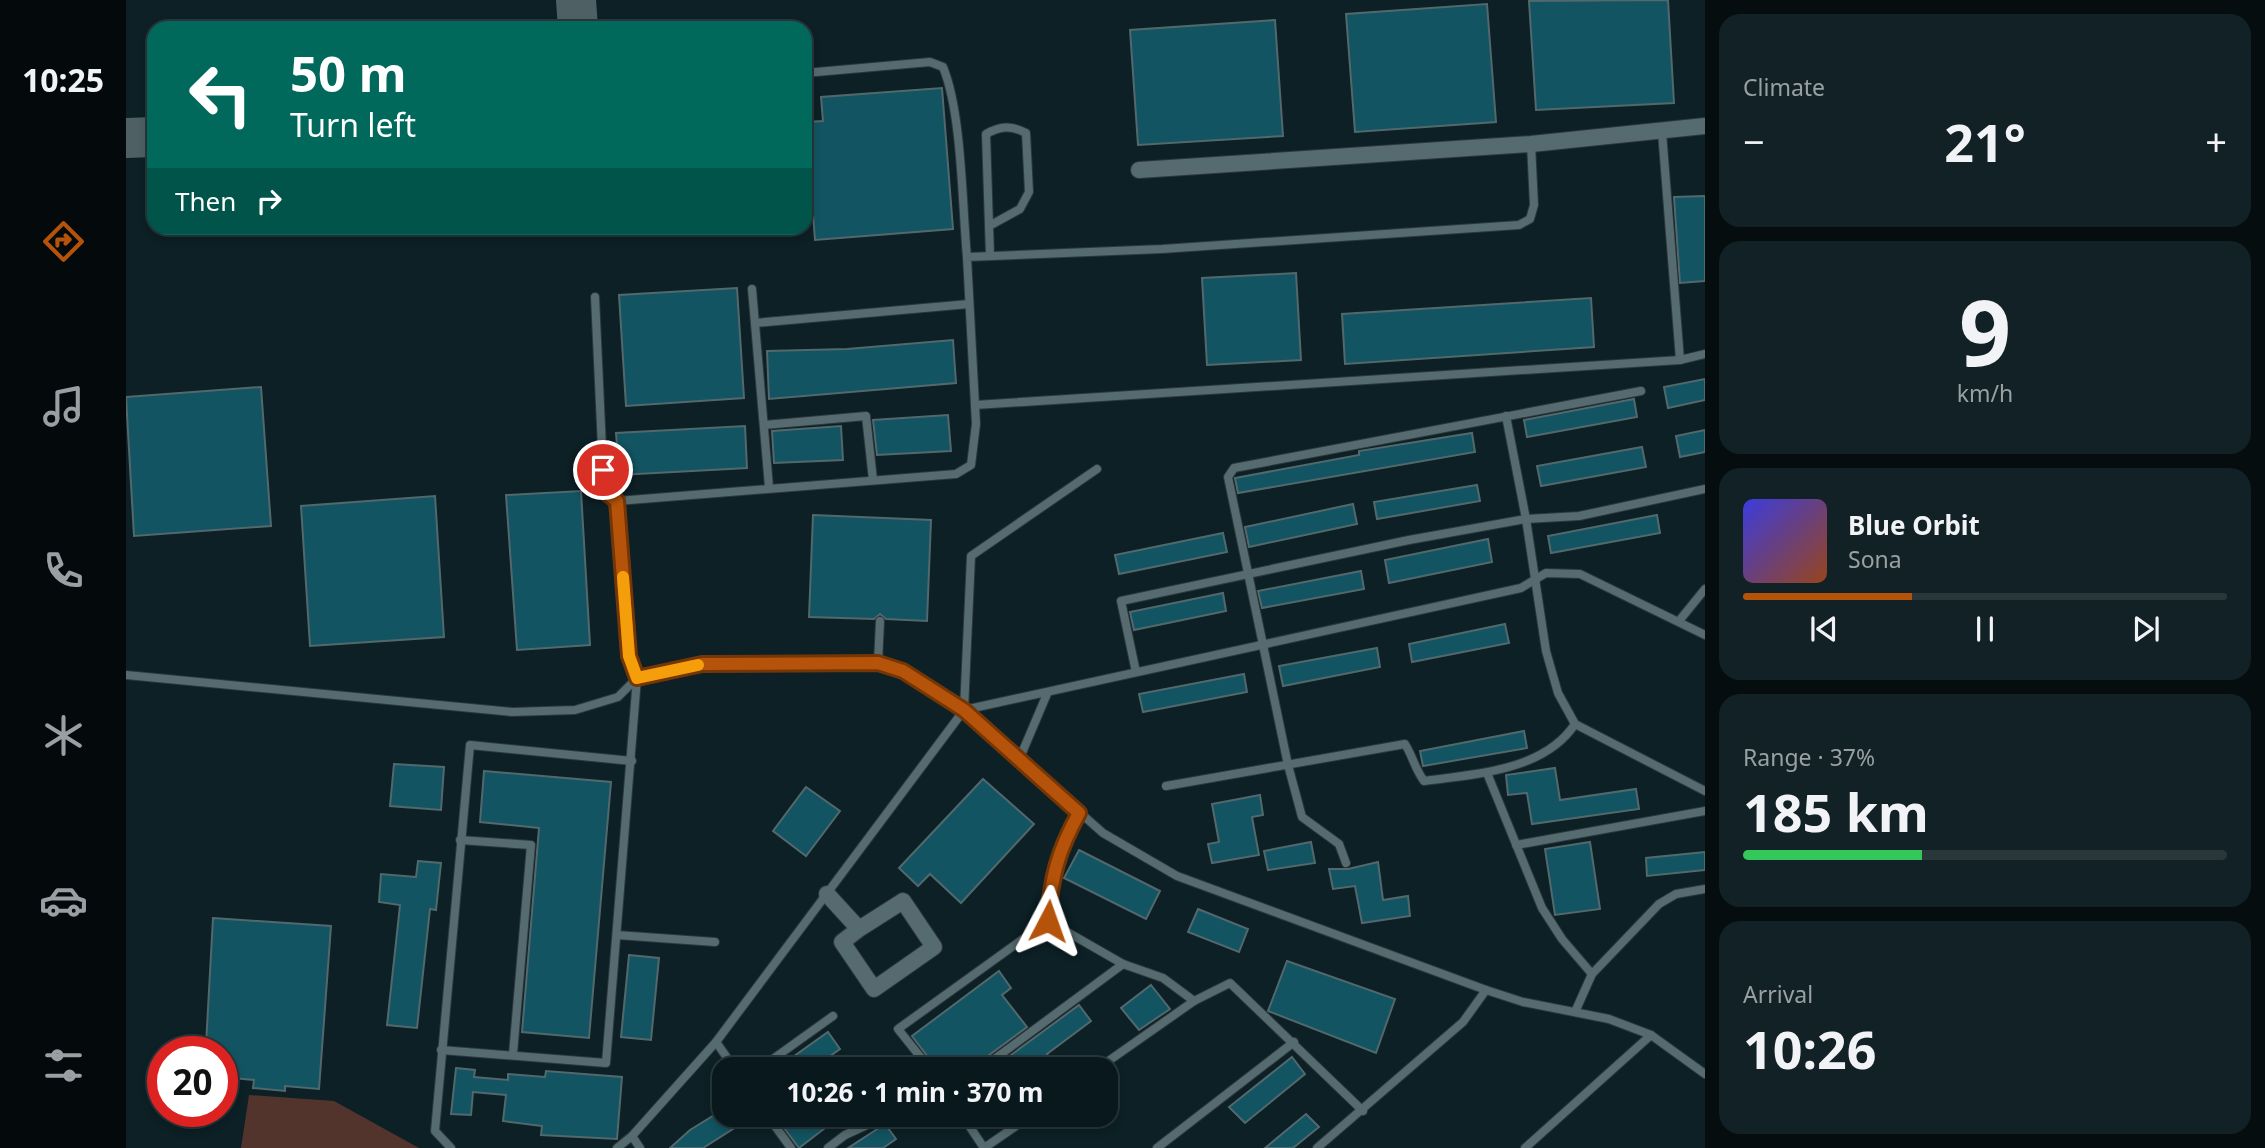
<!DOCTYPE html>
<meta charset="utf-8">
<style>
:root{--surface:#09181c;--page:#122125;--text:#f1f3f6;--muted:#99a0a3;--line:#29373b;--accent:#b45309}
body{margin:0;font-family:"Noto Sans",sans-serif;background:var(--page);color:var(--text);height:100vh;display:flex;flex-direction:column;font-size:26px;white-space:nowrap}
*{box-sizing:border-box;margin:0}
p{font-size:23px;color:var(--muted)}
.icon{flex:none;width:38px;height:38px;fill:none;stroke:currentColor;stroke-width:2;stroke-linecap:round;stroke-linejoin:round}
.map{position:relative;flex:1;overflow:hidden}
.side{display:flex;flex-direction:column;gap:14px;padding:14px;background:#050d0f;width:560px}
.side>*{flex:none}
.top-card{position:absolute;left:21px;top:21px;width:665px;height:214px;border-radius:21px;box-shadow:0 4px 10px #0003,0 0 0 2px var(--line);background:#00695c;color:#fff;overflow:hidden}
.speed{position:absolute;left:21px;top:1036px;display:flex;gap:14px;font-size:35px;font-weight:700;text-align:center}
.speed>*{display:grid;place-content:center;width:91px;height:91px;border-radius:50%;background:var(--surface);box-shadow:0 4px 10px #0003,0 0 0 2px var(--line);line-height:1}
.speed .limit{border:10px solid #d22;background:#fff;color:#111}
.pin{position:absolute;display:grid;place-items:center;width:60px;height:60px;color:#fff;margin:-30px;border:4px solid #fff;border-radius:50%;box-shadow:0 2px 7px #0007}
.me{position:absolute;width:77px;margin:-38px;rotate:4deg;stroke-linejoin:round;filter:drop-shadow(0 0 5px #0008)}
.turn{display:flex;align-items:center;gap:24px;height:147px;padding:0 28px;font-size:32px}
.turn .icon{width:91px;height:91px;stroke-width:2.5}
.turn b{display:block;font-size:49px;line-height:60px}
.then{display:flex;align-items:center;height:66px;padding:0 28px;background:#0003;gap:14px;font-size:26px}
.big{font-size:52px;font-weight:700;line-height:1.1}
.side .card{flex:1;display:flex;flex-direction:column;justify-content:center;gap:10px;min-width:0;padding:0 24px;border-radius:21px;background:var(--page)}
.side .dial{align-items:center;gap:0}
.dial b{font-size:91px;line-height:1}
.song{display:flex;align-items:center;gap:21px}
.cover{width:84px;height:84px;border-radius:10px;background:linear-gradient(135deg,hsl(240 70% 55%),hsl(20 70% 35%))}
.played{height:7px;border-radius:4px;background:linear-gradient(90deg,var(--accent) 35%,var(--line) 35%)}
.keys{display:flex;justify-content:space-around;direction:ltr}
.heat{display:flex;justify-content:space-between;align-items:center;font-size:38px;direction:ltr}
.charge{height:10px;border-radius:5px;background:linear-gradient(90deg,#34c759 37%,var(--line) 0)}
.trip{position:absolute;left:586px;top:1057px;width:406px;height:70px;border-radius:21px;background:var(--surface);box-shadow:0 4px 10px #0003,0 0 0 2px var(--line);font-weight:700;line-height:70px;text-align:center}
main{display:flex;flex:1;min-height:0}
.tab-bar{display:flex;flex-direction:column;width:126px;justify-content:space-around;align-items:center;background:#040a0b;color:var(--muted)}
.tab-bar .icon{width:49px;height:49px}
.tab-bar .active{color:var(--accent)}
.tab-bar b{font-size:32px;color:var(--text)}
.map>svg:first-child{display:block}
.green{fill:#53342d}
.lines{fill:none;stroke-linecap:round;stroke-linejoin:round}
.taxiway{stroke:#4f6064;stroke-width:40}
.building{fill:#125461;stroke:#52686d;stroke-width:2}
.lane-casing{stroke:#2d373b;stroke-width:10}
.street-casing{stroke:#2d373b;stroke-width:18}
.lane{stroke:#556b70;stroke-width:8}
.street{stroke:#556b70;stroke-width:16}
.route-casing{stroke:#753606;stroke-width:18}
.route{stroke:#b45309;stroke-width:12}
.slow{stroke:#f59e0b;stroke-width:12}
</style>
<main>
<nav class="tab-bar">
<b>10:25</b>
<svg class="icon active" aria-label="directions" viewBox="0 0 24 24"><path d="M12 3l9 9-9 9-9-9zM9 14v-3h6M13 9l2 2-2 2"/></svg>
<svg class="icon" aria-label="music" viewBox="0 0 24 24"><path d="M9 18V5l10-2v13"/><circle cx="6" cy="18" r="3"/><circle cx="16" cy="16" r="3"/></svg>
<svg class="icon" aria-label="phone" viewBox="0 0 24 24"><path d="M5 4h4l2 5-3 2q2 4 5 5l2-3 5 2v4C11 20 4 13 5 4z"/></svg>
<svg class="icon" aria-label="climate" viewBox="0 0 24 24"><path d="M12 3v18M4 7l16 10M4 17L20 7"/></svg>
<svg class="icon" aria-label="car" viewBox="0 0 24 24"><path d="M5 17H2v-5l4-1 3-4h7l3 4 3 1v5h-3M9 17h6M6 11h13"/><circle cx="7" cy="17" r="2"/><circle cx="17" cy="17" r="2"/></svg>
<svg class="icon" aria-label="filters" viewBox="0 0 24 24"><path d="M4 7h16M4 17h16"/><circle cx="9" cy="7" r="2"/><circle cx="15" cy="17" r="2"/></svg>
</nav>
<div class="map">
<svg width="1579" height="1148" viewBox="0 0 1579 1148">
<rect width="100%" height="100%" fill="#0c2025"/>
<polygon class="green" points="123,1095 208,1101 293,1148 115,1148"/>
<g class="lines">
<g class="taxiway">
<polyline points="450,0 452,28"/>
<polyline points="0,138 28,137"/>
</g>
</g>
<g class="building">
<polygon points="1542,0 1548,103 1410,110 1403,1"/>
<polygon points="1361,4 1370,122 1229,132 1220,14"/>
<polygon points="1149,20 1157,136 1012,145 1004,30"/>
<polygon points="816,88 827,229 689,240 680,122 697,121 695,97"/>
<polygon points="1579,196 1579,281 1554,283 1548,197"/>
<polygon points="1170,273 1175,360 1081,365 1076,278"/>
<polygon points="611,288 618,398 500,406 493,295"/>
<polygon points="1465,298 1468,347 1219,364 1216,314"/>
<polygon points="827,340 830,383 643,399 641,351 721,349"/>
<polygon points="1579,379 1579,400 1542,408 1538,387"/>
<polygon points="135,387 145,526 8,536 0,397"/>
<polygon points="1508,399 1511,417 1401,437 1398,420"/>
<polygon points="822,415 825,451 751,455 747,420"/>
<polygon points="619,426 621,468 493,475 490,433"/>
<polygon points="715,426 717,460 648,463 646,431"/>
<polygon points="1579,430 1579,452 1554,457 1550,436"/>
<polygon points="1346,433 1349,452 1112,493 1109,478 1233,455 1233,451"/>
<polygon points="1516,447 1520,467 1415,486 1411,466"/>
<polygon points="1351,485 1354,501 1251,519 1248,502"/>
<polygon points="455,491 464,645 391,650 380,495"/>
<polygon points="309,496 318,637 184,646 175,506"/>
<polygon points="1227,504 1231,524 1123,547 1119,527"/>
<polygon points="687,515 805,520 801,621 760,619 754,614 748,619 683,617"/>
<polygon points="1531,515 1534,533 1425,553 1422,536"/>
<polygon points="1097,533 1101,552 993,574 989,555"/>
<polygon points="1362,539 1366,562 1263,583 1259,560"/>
<polygon points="1235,571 1238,589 1136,608 1132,591"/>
<polygon points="1097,593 1100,611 1008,630 1004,612"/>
<polygon points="1379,624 1383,643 1286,662 1283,644"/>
<polygon points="1251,648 1254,667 1157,686 1153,666"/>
<polygon points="1118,674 1121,692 1017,712 1013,694"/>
<polygon points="1398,731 1401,748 1297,766 1294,751"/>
<polygon points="268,764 318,767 315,810 264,806"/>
<polygon points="1429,768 1434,800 1510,789 1513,809 1406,824 1401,793 1382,795 1380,775"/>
<polygon points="358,771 485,782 463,1038 396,1032 413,828 354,822"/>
<polygon points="857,779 908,824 835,903 804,874 792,886 773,868"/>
<polygon points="680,787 714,811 680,856 647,831"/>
<polygon points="1134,795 1137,815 1126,817 1133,855 1086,863 1082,844 1093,842 1086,804"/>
<polygon points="1185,842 1189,863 1142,870 1138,851"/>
<polygon points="1464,842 1474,909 1429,915 1419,849"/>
<polygon points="953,850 1034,891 1020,919 938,878"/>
<polygon points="1579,852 1579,870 1521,876 1520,858"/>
<polygon points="292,861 315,863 310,910 304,909 291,1028 261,1025 274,905 253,902 255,874 290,877"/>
<polygon points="1252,862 1257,900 1282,896 1284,916 1236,923 1229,886 1207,889 1203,869 1222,869"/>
<polygon points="1072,909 1122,929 1113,952 1062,932"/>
<polygon points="87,918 205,926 193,1089 159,1086 159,1091 127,1088 128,1080 96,1077 96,1046 80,1045"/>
<polygon points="503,955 533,958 525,1040 495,1037"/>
<polygon points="1161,961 1269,999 1250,1053 1142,1011"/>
<polygon points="873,971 885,988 876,995 901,1027 851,1064 849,1069 811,1069 786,1036"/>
<polygon points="1025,985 1044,1009 1013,1030 995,1008"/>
<polygon points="953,1005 965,1021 921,1054 923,1057 905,1069 866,1069"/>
<polygon points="702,1032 714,1049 686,1069 650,1069"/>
<polygon points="1166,1057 1179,1074 1119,1123 1103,1107"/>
<polygon points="330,1068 349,1070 348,1077 382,1080 382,1074 419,1077 420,1071 496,1077 491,1139 415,1135 416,1126 377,1121 380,1095 347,1092 345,1115 325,1114"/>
<polygon points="598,1109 598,1115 629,1115 577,1148 544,1148 564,1130"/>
<polygon points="1180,1114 1193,1127 1167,1148 1139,1148"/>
<polygon points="676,1115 716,1115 673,1148 658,1128"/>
<polygon points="759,1124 770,1139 757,1148 722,1148"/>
</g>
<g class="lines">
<defs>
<g id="lane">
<path d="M679,73L804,62L817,67C836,113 836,204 841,257"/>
<polyline points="1536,132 1554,360"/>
<path d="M863,226L860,134C874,126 885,125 900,133L903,192L894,209L863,226L864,255"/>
<polyline points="626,289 643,487"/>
<polyline points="469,297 478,491 491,501"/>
<polyline points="629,323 843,304"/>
<polyline points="849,405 1554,360 1579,354"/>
<polyline points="1380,416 1400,519 1420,651 1432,693 1449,724 1579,791"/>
<polyline points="638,425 740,416 747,480"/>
<polyline points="1553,621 1579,589"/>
<polyline points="752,663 754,621"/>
<polyline points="1010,672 995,601 1283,540 1400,519 1453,516 1579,489"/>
<polyline points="0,675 386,712 449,710 492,697 511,678 576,664 752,663 777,671 838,710 977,833 1051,876 1360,990 1397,1002 1483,1019 1525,1035 1579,1074"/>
<polyline points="838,710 845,556 971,469"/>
<polyline points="893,760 921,694"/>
<polyline points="1361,773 1416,908 1436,939 1466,974"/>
<path d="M1040,786L1279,744C1287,757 1289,769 1298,781C1349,774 1418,771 1449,724"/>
<path d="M952,813C932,852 925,877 922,921L997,964L1037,978L1068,1001"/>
<polyline points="334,840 405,845 387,1054"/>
<polyline points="1390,845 1579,811"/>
<polyline points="1220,863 1213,844 1176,817 1162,765 1102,477 1108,468 1515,391"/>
<polyline points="491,935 589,942"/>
<polyline points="1449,1012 1466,974 1533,904 1550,894 1579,889"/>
<polyline points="590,1042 609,1069"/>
<polyline points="315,1050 480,1063 511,678 503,656 491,501 830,474 845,465 850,424 841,257 1036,249 1393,225 1404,219 1408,205 1405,144"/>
<polyline points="633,1069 707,1016"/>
<polyline points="804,1069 772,1029 922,921"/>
<polyline points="855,1069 997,964"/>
<polyline points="971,1069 1068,1001 1104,983 1237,1111"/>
<polyline points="641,1115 665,1148"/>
<polyline points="836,1115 858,1148"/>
<polyline points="506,1136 514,1148"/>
<polyline points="325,1148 309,1131 344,745 506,761"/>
<polyline points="491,1148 506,1136 590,1042 838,710 1395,588 1420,573 1454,574 1579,635"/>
<polyline points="702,1148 719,1135 763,1115"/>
<polyline points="858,1148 906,1115"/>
<polyline points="1031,1148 1168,1042"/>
<polyline points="1191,1148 1337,1022 1360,990"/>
<polyline points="1399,1148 1525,1035"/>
</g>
<g id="street">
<polyline points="1013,170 1405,144 1579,126"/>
<polyline points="701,894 733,929 777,901 808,947 748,989 716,942 733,929"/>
</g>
</defs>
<use href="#lane" class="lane-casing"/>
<use href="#street" class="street-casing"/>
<use href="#lane" class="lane"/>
<use href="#street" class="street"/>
</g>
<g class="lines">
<defs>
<path id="route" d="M477,470L478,491L491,501L503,656L511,678L576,664L752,663L777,671L838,710L953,813C932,851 925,877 922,921"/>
</defs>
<use href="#route" class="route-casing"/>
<use href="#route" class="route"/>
<polyline class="slow" points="497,577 503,656 511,678 572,665"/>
</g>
</svg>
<div class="speed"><div class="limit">20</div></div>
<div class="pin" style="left:477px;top:470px;background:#d93025"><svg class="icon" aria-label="arrive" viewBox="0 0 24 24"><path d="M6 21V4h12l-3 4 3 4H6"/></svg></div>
<svg class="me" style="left:922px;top:921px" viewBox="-20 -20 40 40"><path d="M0-17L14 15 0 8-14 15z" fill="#b45309" stroke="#fff" stroke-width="4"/></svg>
<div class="trip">10:26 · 1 min · 370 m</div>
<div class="top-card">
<div class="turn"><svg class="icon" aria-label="left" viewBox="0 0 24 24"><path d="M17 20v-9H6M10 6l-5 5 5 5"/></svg><div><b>50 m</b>Turn left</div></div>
<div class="then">Then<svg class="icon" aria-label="right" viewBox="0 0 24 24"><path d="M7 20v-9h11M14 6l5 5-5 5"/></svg></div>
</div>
</div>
<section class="side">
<div class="card"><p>Climate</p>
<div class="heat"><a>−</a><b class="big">21°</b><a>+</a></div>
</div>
<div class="card dial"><b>9</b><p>km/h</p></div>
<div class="card">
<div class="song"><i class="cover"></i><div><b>Blue Orbit</b><p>Sona</p></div></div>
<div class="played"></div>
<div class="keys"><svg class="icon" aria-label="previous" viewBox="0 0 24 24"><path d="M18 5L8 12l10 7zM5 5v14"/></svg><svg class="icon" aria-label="pause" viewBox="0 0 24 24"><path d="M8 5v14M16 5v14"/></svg><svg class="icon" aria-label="next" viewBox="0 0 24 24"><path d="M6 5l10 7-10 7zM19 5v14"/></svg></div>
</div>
<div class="card"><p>Range · 37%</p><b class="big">185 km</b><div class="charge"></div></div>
<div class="card"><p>Arrival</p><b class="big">10:26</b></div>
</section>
</main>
